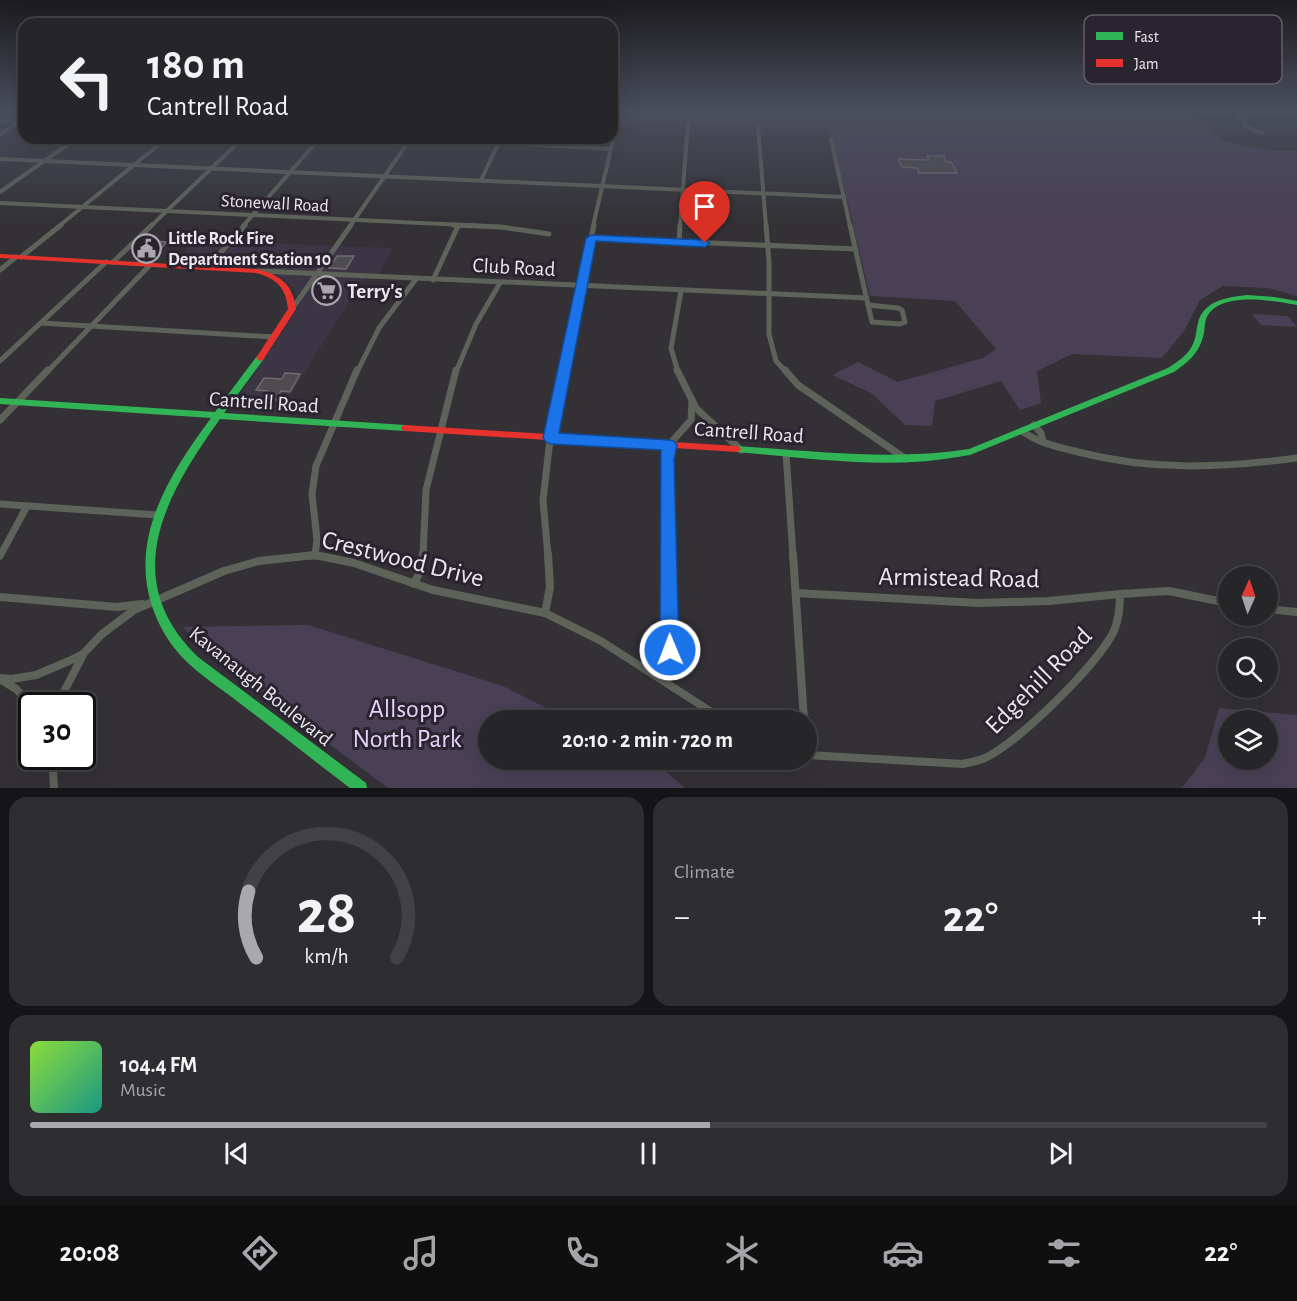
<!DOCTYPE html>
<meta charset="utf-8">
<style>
:root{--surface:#262528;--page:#2e2d30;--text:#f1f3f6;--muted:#a4a5a8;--line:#424245;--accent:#aaa7ae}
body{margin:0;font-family:"Alegreya Sans",sans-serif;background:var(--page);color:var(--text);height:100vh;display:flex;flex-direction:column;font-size:22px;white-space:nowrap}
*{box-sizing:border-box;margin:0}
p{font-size:20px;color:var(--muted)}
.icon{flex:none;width:33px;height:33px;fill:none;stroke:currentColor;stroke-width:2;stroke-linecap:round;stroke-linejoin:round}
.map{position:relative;height:788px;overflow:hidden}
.panel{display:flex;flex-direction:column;gap:9px;padding:9px;background:#151416;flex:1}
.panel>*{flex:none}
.hud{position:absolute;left:18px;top:18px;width:600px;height:126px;border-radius:18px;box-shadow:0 6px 24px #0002,0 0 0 2px var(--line);background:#262528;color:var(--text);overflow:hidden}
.needle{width:39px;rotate:3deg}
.tools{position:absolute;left:1218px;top:566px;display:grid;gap:12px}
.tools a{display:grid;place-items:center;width:60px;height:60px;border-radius:50%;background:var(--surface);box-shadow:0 6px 24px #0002,0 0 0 2px var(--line);font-size:30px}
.speed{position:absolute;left:18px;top:692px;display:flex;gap:12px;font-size:30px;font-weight:700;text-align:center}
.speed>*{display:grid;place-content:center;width:78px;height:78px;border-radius:50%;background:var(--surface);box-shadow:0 6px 24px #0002,0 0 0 2px var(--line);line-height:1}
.speed .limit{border:3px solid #111;border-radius:9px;background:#fff;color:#111}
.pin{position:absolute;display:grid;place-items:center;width:51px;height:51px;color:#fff;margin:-62px -26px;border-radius:50% 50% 50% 0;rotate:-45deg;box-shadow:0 0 6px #0007}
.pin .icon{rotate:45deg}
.me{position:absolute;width:66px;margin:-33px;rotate:359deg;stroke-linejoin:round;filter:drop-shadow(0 0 4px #0008)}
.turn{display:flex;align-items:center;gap:21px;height:126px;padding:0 30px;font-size:27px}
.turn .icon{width:78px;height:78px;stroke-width:2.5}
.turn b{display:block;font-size:42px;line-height:51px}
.big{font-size:45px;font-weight:700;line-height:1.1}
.panel .card{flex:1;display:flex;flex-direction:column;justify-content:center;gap:9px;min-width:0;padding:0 21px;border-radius:18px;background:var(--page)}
.panel .dial{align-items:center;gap:0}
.dial svg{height:156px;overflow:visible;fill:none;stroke:var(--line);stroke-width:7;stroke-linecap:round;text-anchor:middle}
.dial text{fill:var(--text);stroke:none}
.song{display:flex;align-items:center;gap:18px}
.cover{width:72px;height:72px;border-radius:9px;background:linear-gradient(135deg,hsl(90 70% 55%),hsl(170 70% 35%))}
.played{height:6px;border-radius:3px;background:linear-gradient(90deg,var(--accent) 55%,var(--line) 55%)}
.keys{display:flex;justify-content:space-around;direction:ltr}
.heat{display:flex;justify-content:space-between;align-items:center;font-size:33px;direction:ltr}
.panel .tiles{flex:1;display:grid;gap:9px;grid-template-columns:1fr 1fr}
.card:last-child{grid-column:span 2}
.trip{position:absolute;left:478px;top:710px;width:339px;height:60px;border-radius:30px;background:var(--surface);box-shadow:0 6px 24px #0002,0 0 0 2px var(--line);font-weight:700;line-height:60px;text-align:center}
.tabs{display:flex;height:96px;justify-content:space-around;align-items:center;background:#0f0f10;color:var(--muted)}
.tabs .icon{width:42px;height:42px}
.tabs .on{color:var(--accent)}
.tabs b{font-size:27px;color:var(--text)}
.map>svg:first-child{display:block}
.built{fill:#3c3545}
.green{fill:#494056;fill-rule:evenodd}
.building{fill:#4e4c51;stroke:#6e6c71;stroke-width:1.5}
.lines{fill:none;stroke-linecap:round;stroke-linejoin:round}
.street-far3{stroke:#5e635a;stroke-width:4}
.street-far2{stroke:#5e635a;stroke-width:5}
.street-far1{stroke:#5e635a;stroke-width:7}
.street{stroke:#5e635a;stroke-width:8}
.fast{fill:#30b455;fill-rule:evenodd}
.jam{fill:#e5322d;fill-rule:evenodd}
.route{fill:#1a73e8;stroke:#114b97;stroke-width:1.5}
.labels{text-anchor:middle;stroke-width:6;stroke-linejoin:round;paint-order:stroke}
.far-street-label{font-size:18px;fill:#eae7ee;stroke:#29242f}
.far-poi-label{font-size:18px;font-weight:bold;fill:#eae7ee;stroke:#29242f;text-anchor:start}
.street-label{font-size:21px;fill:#eae7ee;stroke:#29242f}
.poi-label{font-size:21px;font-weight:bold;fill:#eae7ee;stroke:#29242f;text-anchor:start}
.near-street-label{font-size:26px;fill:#eae7ee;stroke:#29242f}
.near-park-label{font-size:26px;fill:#e3d1f9;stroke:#29242f}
.key{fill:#29242f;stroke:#635e68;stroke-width:1.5}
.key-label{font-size:16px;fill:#eae7ee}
</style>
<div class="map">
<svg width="1297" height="788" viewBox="0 0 1297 788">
<rect width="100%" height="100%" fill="#333136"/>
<polygon class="built" points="197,239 332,246 393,248 378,275 367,274 363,280 278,414 236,410 233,406 299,306 294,289 278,275 260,268 175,263"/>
<g class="green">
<polygon points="612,110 1192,110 1225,142 1273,151 1297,151 1297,296 1268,288 1223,286 1200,300 1184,331 1162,358 1072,354 1037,371 1041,403 1020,410 1001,381 935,401 932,426 905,425 871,393 832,375 858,362 898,382 983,358 996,349 955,301 870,296 830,129 612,123"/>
<polygon points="1252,314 1288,316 1297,327 1261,325"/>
<polygon points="308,625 503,686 570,720 489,720 489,759 647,759 657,764 685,788 388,788 209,654 183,627"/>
<path d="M1219,708L1297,715V788H1182L1205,758ZM1228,720H1268V759H1228Z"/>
</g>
<g class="building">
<polygon points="927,156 944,156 946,162 951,162 957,173 919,173 917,168 902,167 898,159 929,160"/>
<polygon points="153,241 167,242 156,254 138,253"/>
<polygon points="337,256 354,256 346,269 329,268"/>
<polygon points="285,373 300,374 290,392 281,391 276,400 262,399 267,391 256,390 264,378 282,379"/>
</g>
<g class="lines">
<g class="street-far3">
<polyline points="0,121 17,122"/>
<polyline points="758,127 766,226"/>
<polyline points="1262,133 1247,127 1238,116 1292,112"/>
<polyline points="0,134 24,119"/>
<polyline points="412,138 611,149"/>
<polyline points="831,139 850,226"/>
<polyline points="0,159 844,197"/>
<polyline points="481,180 500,140"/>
<polyline points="0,192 77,138"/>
<polyline points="0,203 484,226"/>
<polyline points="59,226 167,138"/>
<polyline points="151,226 243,138"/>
<polyline points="243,226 320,138"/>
<polyline points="350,226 411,138"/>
<polyline points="593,226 617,123"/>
<polyline points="680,226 688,124"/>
</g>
<g class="street-far2">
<polyline points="453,225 501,227 549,234"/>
<polyline points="766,225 769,262 769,334 776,361 786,372"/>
<polyline points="850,225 868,305"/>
<polyline points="591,238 855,249"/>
<polyline points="679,242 680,225"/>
<polyline points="21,257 61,225"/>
<polyline points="113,262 152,225"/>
<polyline points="208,267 245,225"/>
<polyline points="0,270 16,257"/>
<polyline points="258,271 867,298"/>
<polyline points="433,280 458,226"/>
<polygon points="868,305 898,308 902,310 905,322 900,324 872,322"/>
<polyline points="292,309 351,225"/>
<polyline points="41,323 274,337"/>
<polyline points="0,361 106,262"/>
<polyline points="47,372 151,264"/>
<polyline points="357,372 379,328 416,279"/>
<polyline points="456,372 476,324 500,283"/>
<polyline points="564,372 582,293 583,272 594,225"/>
<polyline points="678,372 671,348 681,291"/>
</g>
<g class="street-far1">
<polyline points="677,370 696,408 741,450"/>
<polyline points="785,370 798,385 906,459"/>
<polyline points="0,420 48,370"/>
<polyline points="1034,425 1041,433 1043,442"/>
<path d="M1022,431C1038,443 1058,447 1078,452C1152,471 1222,468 1297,458"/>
<polyline points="786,453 793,556"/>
<polyline points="0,504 158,515"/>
<polyline points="315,555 317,540 312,494 316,466 357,370"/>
<polyline points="0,556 27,506"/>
<polyline points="307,556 319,556"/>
<polyline points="423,556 426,490 456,370"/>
<polyline points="548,556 543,500 549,448 564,370"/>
<polyline points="669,556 667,459 669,445 691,420 692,400"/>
</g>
<g class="street">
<polyline points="793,554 804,720"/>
<polyline points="414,584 422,567 423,554"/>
<polyline points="796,593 978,603 1049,601 1120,594"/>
<polyline points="0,597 117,607 142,604"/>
<polyline points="1268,609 1297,612"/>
<polyline points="545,613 550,587 548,554"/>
<path d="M660,677C677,650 669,588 668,554"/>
<polyline points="0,678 12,679 36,675 69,661 83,654 102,634 134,610 224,571 259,561 315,555 354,563 433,590 545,613 601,641 724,720"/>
<polyline points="0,679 16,689 32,705"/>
<polyline points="57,705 83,655"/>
<path d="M807,755L963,764C971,762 978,761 985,758C1019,742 1098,664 1114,631C1119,619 1120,607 1120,594L1169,591L1228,603"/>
<polyline points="52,756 54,788"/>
</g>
<g class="fast">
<path d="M1247,295L1274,297L1297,301V305C1274,301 1218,290 1206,319C1204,325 1205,331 1203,337C1199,353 1187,363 1174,372L970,455C951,458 933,461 914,462C855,465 796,457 737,452L734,451L733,449L734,447L737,446C816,451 890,461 969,449L1168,368C1177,362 1187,356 1192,346C1196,339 1196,331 1198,323C1203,301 1227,297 1247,295Z"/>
<path d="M260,355L263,356L264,358L263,360L224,413L405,425L408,426L409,428L408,430L405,431L220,419C166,494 117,579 198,657L366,783L367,788H350C314,761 278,732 242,705C222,689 199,675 181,656C168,642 158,624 152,606C129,536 171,472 211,418L0,404V398L215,412L257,356Z"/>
</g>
<g class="jam">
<path d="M0,254L257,269C280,275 293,284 296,309L263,360L260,361L256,358L288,309C286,288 277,279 257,273L0,258Z"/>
<polygon points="405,425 737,446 740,447 741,449 740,451 737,452 405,431 402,430 401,428 402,426"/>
</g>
</g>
<linearGradient id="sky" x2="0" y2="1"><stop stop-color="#1c1b1e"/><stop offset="0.5" stop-color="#4a4e5d"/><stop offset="1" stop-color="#4a4e5d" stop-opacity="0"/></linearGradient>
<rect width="1297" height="221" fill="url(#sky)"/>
<polygon class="route" points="591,235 705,240 710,243 705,247 596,241 559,433 669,440 674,441 677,445 674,459 679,650 676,657 670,659 663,657 660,650 661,450 551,444 546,442 543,438 586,238"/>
<defs>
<symbol id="civic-ring" viewBox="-11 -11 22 22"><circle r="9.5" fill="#29242f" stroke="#aaa7ae" stroke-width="1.5"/><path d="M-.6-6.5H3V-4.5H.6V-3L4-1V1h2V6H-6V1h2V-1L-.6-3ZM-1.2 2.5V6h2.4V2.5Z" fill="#aaa7ae"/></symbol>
<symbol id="supermarket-ring" viewBox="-11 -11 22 22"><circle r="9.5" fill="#29242f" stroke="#aaa7ae" stroke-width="1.5"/><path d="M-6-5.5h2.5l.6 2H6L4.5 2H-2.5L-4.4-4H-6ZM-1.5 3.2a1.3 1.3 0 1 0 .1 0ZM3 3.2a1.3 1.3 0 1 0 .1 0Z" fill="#aaa7ae"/></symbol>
</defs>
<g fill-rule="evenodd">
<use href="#civic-ring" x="130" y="232" width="33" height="33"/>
<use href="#supermarket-ring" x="310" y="274" width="33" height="33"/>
</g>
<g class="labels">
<g class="far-street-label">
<text transform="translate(275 203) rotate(3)" y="6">Stonewall Road</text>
</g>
<g class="far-poi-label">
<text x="168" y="244">Little Rock Fire<tspan x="168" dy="21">Department Station 10</tspan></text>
</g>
<g class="street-label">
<text transform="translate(514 267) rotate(3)" y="7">Club Road</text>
<text transform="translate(264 402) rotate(4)" y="7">Cantrell Road</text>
<text transform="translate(749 432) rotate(4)" y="7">Cantrell Road</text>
<text transform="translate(261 686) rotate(39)" y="7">Kavanaugh Boulevard</text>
</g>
<g class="poi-label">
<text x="347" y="298">Terry's</text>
</g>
<g class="near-street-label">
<text transform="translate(403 558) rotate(14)" y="9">Crestwood Drive</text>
<text transform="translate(959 577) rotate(1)" y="9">Armistead Road</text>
<text transform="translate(1038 680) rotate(-45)" y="9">Edgehill Road</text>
</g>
<g class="near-park-label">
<text x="407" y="717">Allsopp<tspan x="407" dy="30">North Park</tspan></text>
</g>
</g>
<rect x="1084" y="15" width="198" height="69" rx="9" class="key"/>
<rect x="1096" y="32" width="27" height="8" fill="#30b455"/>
<rect x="1096" y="59" width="27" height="8" fill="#e5322d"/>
<g class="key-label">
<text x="1134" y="42">Fast</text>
<text x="1134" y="69">Jam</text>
</g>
</svg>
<div class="tools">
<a><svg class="needle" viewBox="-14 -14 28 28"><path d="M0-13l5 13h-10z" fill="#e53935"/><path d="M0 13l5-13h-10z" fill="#a4a5a8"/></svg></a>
<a><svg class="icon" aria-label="search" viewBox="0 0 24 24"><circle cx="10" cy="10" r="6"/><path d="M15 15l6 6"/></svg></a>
<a><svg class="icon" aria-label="layers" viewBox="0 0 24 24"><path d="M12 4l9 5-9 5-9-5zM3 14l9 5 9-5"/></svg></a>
</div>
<div class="speed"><div class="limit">30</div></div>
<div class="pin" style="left:705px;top:243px;background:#d93025"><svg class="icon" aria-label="arrive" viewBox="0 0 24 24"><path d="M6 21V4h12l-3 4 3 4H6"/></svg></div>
<svg class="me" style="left:670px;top:650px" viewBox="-20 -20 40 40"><circle r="17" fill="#1a73e8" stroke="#fff" stroke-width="3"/><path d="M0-11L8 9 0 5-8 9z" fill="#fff"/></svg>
<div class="trip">20:10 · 2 min · 720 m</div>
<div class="hud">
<div class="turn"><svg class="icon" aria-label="left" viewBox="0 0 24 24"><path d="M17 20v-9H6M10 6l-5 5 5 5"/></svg><div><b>180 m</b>Cantrell Road</div></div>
</div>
</div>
<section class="panel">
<div class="tiles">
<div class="card dial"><svg viewBox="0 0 100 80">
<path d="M14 69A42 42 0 1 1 86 69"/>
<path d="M14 69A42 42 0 0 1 10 35" stroke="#aaa7ae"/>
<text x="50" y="56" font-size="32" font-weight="700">28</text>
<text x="50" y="72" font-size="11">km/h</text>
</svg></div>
<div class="card"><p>Climate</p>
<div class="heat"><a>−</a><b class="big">22°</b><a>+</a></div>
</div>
<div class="card">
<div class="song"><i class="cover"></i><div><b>104.4 FM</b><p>Music</p></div></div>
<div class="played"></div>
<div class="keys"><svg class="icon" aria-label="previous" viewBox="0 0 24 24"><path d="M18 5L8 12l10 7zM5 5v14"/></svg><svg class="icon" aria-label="pause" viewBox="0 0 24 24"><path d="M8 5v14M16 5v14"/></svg><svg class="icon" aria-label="next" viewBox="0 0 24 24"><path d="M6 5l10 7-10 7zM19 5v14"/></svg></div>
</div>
</div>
</section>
<nav class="tabs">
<b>20:08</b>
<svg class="icon on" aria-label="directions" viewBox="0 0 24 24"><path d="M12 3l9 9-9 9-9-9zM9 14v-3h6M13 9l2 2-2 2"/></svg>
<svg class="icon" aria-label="music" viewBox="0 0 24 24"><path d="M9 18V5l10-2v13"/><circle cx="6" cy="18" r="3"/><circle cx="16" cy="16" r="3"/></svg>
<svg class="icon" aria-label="phone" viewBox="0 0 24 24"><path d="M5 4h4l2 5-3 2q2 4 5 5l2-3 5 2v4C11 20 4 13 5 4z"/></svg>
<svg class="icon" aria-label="climate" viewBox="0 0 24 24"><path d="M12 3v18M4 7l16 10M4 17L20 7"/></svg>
<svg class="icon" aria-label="car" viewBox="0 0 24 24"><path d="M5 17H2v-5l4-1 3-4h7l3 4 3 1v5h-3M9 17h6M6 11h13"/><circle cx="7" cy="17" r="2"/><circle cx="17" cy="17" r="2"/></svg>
<svg class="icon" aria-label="filters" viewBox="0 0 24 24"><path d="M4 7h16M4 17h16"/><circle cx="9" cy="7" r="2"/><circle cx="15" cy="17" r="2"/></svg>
<b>22°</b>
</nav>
